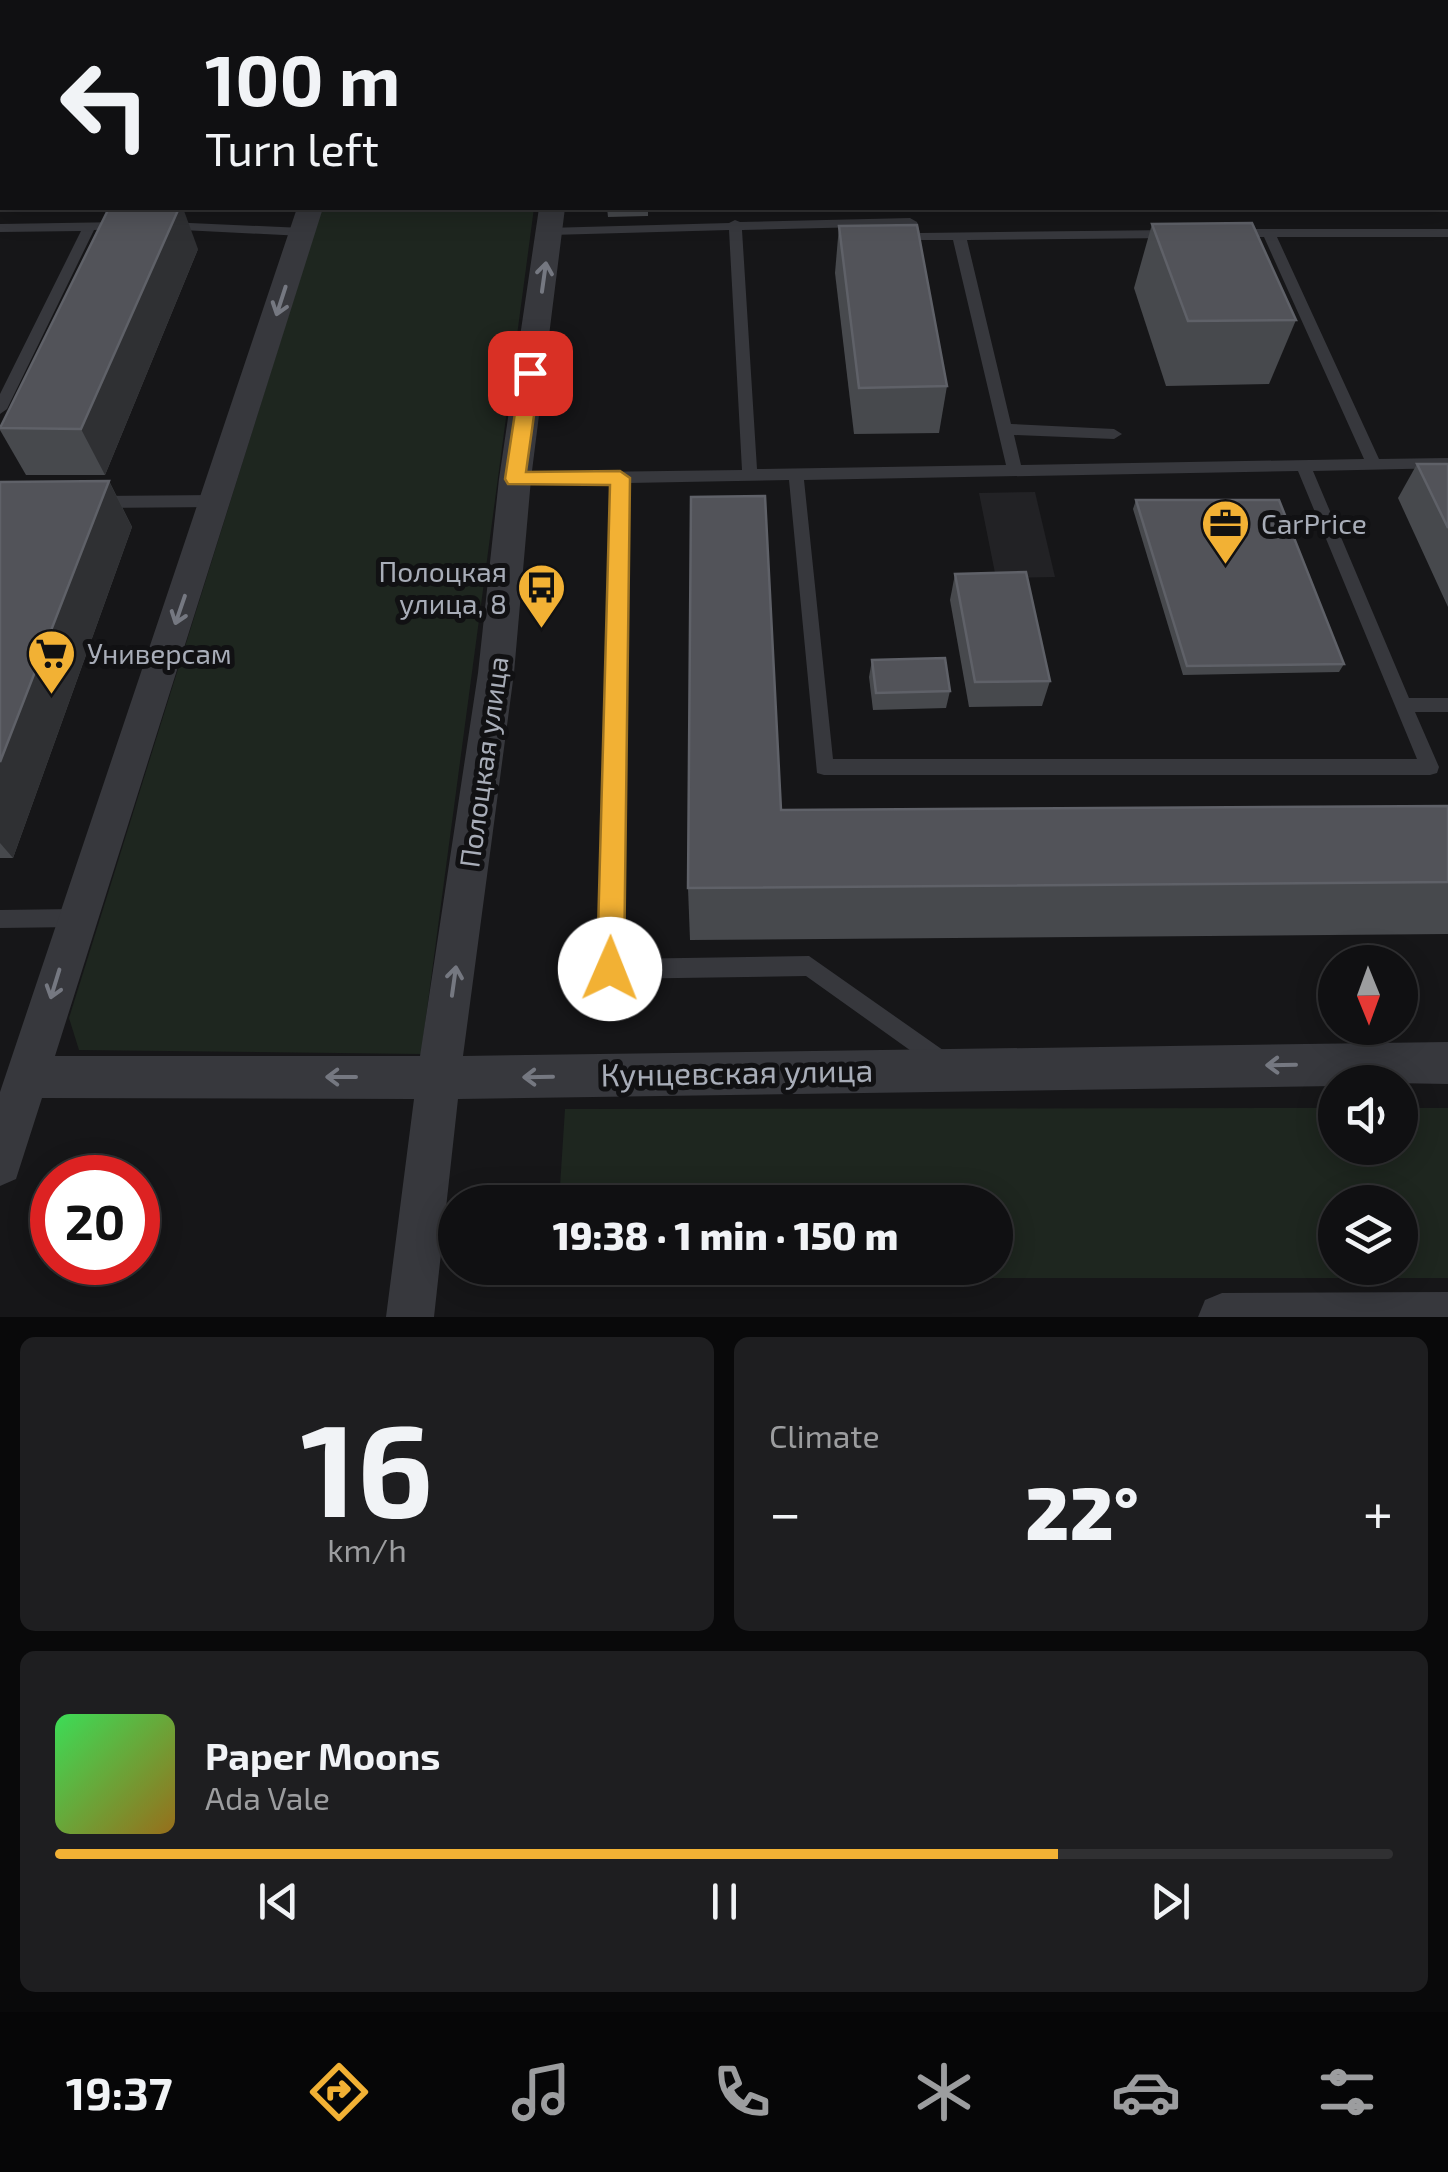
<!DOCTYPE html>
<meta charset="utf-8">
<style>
:root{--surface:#101012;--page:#1e1e20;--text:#f1f3f6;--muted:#9c9d9f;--line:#303032;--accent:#f2b134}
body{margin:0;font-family:"Exo 2",sans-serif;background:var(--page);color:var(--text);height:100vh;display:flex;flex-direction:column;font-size:38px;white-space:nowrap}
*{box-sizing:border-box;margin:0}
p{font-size:32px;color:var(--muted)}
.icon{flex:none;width:55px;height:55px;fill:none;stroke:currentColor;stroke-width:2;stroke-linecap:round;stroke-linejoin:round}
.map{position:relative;height:1317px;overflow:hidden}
.panel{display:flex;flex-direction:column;gap:20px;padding:20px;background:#09090a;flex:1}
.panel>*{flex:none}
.top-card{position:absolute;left:0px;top:0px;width:1450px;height:210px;box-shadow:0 5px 25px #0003,0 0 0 2px var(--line);background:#101012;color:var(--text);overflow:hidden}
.needle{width:65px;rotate:179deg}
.tools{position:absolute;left:1318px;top:945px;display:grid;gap:20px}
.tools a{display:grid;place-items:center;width:100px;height:100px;border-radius:50%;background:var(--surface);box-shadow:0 5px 25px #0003,0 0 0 2px var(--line);font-size:50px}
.speed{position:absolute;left:30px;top:1155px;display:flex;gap:20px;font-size:50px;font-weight:700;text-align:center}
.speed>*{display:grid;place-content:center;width:130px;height:130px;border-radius:50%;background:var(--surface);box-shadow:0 5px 25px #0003,0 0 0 2px var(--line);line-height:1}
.speed .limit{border:15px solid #d22;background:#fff;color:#111}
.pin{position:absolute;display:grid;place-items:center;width:85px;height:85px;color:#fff;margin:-42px;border-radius:20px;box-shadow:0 5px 15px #0006}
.me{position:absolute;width:110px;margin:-55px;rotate:1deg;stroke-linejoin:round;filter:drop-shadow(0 0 8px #0008)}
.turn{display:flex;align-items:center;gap:35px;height:210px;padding:0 40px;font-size:45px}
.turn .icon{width:130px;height:130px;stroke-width:2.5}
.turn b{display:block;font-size:70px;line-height:85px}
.big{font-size:75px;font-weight:800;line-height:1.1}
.panel .card{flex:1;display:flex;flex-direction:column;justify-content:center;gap:15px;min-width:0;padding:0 35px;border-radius:15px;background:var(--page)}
.panel .dial{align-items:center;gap:0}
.dial b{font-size:130px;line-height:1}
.song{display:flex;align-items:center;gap:30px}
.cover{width:120px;height:120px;border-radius:15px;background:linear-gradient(135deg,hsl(130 70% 55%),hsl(40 70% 35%))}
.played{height:10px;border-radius:5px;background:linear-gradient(90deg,var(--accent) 75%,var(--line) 75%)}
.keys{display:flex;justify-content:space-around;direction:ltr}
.heat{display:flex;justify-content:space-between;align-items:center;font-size:55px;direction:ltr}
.panel .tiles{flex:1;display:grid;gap:20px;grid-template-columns:1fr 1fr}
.card:last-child{grid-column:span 2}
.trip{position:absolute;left:438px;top:1185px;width:575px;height:100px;border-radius:50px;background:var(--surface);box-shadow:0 5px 25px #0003,0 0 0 2px var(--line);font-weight:800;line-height:100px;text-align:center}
.dock{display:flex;height:160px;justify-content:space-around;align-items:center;background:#060607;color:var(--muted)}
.dock .icon{width:70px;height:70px}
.dock .current{color:var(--accent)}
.dock b{font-size:45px;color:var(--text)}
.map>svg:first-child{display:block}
.built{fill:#222225}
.green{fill:#1e261f;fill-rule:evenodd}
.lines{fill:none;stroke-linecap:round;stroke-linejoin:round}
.lane{fill:#37383d;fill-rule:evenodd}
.street{fill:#37383d;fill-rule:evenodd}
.wall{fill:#47494d}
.shaded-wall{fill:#2f3033}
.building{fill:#525359;stroke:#5f6168;stroke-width:2.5}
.oneway{stroke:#757881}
.route{fill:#f2b134;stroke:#9d7322;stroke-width:2.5}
.labels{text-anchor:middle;stroke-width:10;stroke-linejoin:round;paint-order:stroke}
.poi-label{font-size:28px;fill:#a8adb8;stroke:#111113;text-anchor:start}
.street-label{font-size:28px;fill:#a8adb8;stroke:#111113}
.near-street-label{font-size:32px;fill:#a8adb8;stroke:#111113}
</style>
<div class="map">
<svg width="1448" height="1317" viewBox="0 0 1448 1317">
<rect width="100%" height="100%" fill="#161618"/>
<polygon class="built" points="1035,492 1055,577 996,578 979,493"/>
<g class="green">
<polygon points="322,208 534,208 421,1054 79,1050 69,1018"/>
<path d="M1335,1108V1148H1400V1108H1448V1278H554L555,1268H995V1202H559L565,1109ZM1335,1202H1400V1268H1335Z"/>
</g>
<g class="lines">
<g class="lane">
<rect x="0" y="80" width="2" height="6"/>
<path d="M910,218L917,222L920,233L1173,230L1180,234L1173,238L967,240L1011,424L1114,429L1122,434L1114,439L1014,435L1021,465L1364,459L1264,237H1234L1227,233L1234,229H1448V237H1277L1379,459L1448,458V468L1313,471L1409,698H1448V712H1415L1439,767L1437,773L1430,775H824L817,773L789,480L628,483L620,959L809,956L950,1055L953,1062L950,1069L942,1073L806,976L610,979L603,976L600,969L612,483L515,485L507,479L515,473L742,470L729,230L551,235L544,231L546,228L729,223L735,220L740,222ZM905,226L910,240H953L1006,465L757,469L742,230ZM1298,471L1417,759H833L804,480Z"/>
<polygon points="122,222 127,223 127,229 94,230 7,409 0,414 0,394 81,231 0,232 0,224"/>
<polygon points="168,222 303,228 310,232 303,236 163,229 163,223"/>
<polygon points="217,495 225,501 217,507 97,508 89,502 97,496"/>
<polygon points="76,909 83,912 86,918 83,924 76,927 0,928 0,910"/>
</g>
<g class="street">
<polygon points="562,0 584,0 584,2 563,2"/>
<polygon points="297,208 323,208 55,1056 420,1056 478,673 499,479 539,208 565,208 531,479 514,673 463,1056 1448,1042 1448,1084 1335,1082 1335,1086 458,1099 434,1317 386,1317 414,1099 42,1098 16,1179 0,1186 0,1092"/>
<polygon points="1448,1292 1448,1317 1198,1317 1205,1300 1222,1293"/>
</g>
</g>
<g class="wall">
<polygon points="0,0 206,0 206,2 2,2 2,67 0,67"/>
<polygon points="733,0 1448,0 1448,35 1448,2 733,2"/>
<polygon points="607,208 648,208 648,216 608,217"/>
<polygon points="928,208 989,208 988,211 929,211"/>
<polygon points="1152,208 1394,208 1153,210"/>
<polygon points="1152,224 1296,320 1269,384 1166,386 1134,288"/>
<polygon points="839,226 947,386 939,433 854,434 835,273"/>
<polygon points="198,249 105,475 26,475 0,430 0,426"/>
<polygon points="1417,464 1448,464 1448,607 1398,498"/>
<polygon points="109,481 132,527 13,858 0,858 0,482"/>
<polygon points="1136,500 1344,664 1339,672 1183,675 1133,509"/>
<polygon points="955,574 1050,681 1042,706 969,707 950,600"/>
<polygon points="872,660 950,691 946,708 873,710 869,677"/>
<polygon points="1448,806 1448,934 690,940 688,888 781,810"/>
</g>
<g class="shaded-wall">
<polygon points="179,208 183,208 198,249 105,475 81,429"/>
<polygon points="109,481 132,527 13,858 0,843 0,762"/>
</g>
<g class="building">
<polygon points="0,0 203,0 202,2 2,2 2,22 0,22"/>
<polygon points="733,0 790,0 789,2 733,2"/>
<rect x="791" y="0" width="55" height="2"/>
<rect x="0" y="147" width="2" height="24"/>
<polygon points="109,208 179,208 81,429 0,428"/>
<polygon points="1252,223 1296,320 1188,321 1152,224"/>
<polygon points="917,225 947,386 859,388 839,226"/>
<polygon points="1417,464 1448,464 1448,528"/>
<polygon points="109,481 0,762 0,482"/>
<polygon points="765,496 781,810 1448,806 1448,882 688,888 691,497"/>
<polygon points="1136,500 1279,500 1344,664 1187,666"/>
<polygon points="1026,572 1050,681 975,682 955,574"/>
<polygon points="945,658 950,691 876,693 872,660"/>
</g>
<defs><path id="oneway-shaft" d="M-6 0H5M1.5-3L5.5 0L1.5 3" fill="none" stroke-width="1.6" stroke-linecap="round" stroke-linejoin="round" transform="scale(2.5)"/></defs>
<g class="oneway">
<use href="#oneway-shaft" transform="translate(544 277) rotate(-82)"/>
<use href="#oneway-shaft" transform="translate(281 301) rotate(108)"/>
<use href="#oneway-shaft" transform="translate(180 610) rotate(109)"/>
<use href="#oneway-shaft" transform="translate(454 981) rotate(-82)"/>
<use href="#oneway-shaft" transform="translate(55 984) rotate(107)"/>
<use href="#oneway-shaft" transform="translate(1281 1065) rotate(179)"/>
<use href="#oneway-shaft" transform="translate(341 1077) rotate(180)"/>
<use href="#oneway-shaft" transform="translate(538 1077) rotate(179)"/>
</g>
<polygon class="route" points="530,367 540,373 526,472 620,471 630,478 624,969 620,978 610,982 601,978 597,969 610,485 508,484 505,479 521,373"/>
<defs>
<symbol id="office-pin" viewBox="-11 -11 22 30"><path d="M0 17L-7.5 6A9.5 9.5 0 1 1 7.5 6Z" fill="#f2b134" stroke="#111113"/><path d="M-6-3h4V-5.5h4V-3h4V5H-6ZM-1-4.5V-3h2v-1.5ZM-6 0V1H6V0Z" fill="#111"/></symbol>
<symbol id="bus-pin" viewBox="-11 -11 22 30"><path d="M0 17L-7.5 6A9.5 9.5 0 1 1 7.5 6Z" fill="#f2b134" stroke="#111113"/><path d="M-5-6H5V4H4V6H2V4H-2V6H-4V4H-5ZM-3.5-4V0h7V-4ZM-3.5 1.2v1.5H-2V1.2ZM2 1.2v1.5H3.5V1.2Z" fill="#111"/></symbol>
<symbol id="supermarket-pin" viewBox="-11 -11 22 30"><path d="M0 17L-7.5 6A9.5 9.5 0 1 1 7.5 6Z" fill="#f2b134" stroke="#111113"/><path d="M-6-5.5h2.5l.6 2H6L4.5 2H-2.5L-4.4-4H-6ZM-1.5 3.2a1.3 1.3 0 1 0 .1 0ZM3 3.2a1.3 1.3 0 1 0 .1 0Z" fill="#111"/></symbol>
</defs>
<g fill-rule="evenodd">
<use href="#office-pin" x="1198" y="496" width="55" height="75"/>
<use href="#bus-pin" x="514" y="560" width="55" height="75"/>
<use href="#supermarket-pin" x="24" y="626" width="55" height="75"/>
</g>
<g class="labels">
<g class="poi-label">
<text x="1261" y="534">CarPrice</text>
<text x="507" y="582" text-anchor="end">Полоцкая<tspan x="507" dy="32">улица, 8</tspan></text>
<text x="87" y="664">Универсам</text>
</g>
<g class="street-label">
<text transform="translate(484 762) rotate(-82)" y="10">Полоцкая улица</text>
</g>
<g class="near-street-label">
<text transform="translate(737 1073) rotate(-1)" y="11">Кунцевская улица</text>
</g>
</g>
</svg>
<div class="tools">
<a><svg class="needle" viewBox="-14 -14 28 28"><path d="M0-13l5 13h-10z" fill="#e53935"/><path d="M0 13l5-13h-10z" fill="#9c9d9f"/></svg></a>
<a><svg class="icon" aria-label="sound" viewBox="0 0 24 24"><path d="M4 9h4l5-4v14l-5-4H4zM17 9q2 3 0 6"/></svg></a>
<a><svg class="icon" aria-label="layers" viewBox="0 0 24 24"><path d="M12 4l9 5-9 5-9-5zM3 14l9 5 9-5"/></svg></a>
</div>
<div class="speed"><div class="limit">20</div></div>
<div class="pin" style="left:530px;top:373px;background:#d93025"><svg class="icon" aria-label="arrive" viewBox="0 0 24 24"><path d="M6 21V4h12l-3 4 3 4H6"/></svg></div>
<svg class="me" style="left:610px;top:969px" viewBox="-20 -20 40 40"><circle r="19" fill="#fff"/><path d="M0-13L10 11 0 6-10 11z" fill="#f2b134"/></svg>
<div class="trip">19:38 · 1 min · 150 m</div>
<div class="top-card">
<div class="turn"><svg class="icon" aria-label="left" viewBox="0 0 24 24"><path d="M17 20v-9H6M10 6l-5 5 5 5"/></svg><div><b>100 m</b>Turn left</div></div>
</div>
</div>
<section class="panel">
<div class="tiles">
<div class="card dial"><b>16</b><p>km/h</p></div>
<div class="card"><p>Climate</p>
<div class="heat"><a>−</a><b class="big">22°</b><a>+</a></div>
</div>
<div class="card">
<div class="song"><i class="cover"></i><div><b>Paper Moons</b><p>Ada Vale</p></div></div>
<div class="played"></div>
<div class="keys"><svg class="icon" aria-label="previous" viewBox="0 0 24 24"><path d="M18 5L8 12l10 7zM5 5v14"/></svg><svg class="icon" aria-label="pause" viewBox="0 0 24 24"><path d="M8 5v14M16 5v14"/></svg><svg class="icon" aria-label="next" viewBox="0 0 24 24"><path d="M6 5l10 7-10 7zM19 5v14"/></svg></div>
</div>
</div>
</section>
<nav class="dock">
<b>19:37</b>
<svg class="icon current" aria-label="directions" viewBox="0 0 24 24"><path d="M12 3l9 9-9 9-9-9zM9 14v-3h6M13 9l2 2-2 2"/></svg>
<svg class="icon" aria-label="music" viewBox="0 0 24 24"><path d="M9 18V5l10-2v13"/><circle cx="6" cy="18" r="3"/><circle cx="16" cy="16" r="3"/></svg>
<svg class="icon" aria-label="phone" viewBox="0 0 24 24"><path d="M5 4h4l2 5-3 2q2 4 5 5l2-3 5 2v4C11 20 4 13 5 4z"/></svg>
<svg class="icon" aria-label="climate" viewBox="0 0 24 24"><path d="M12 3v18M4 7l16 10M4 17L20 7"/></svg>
<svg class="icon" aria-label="car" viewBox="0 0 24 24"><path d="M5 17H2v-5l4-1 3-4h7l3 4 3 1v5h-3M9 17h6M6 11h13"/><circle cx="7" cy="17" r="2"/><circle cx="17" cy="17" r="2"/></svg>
<svg class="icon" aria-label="filters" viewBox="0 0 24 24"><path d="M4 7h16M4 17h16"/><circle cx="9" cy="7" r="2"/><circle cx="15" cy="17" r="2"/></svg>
</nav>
